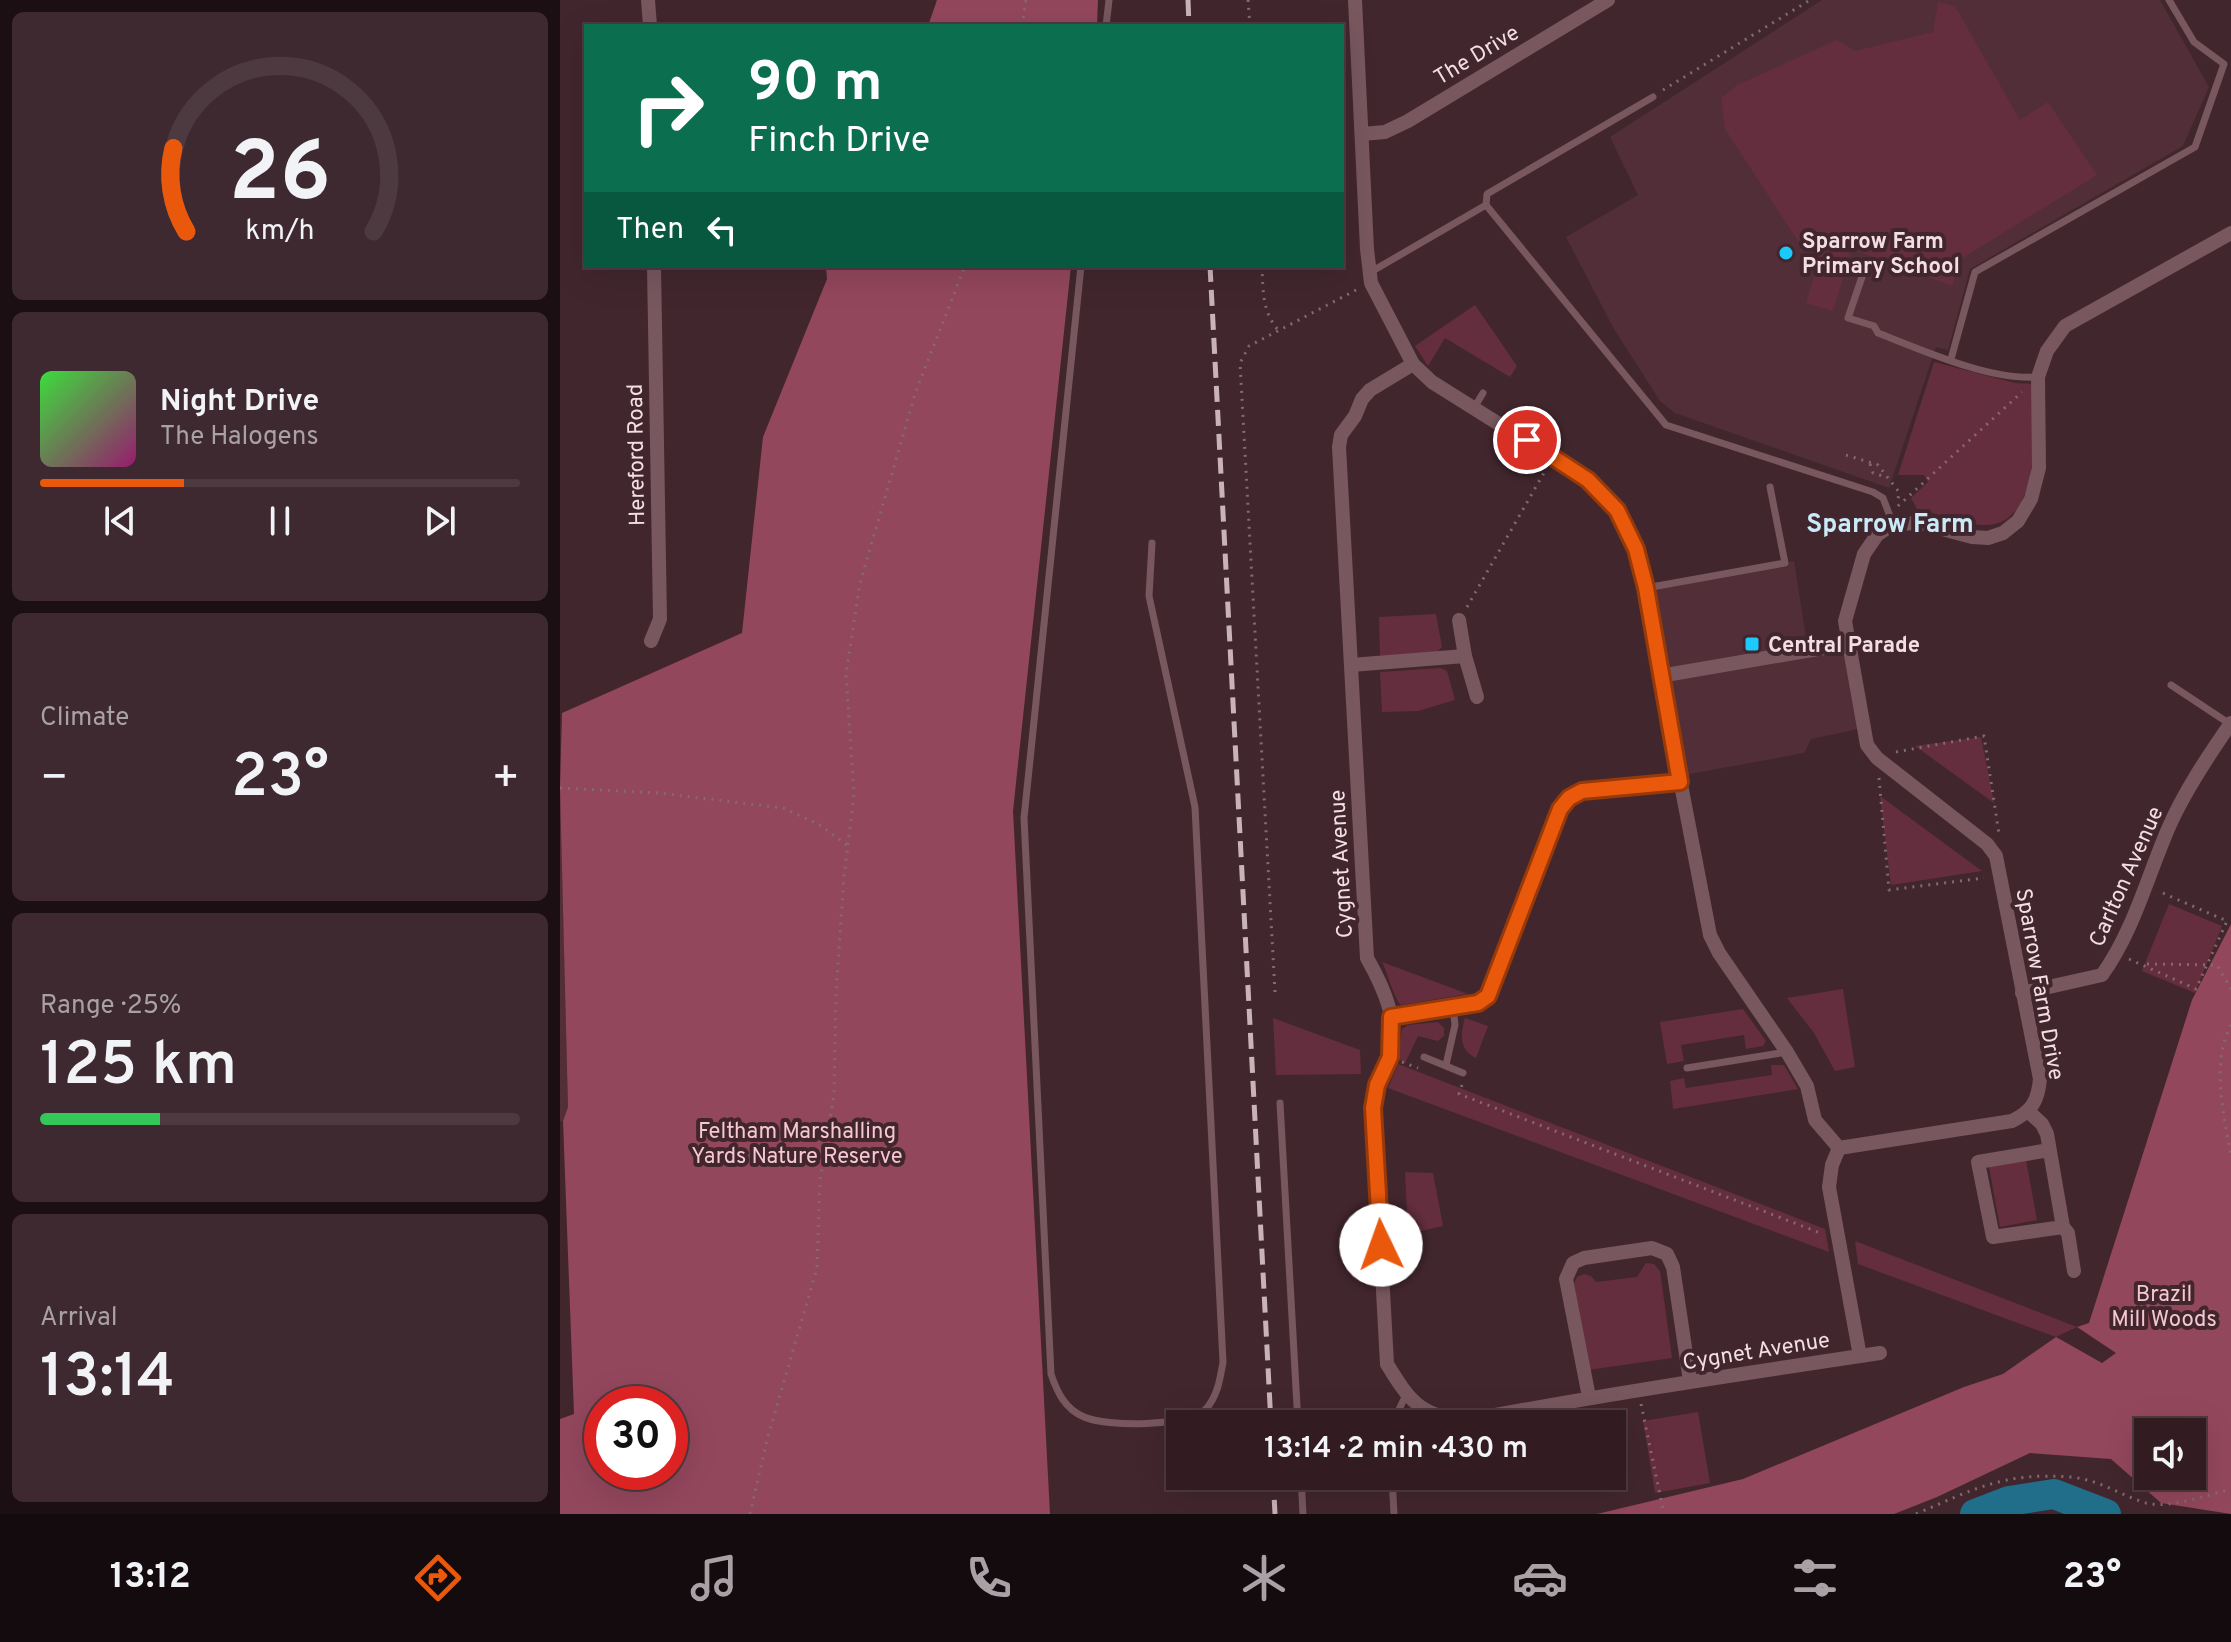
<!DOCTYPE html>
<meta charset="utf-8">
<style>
:root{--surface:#321c22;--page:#3d292f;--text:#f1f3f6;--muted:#a8a1a5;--line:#4d3a40;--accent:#ea580c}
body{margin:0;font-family:Overpass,sans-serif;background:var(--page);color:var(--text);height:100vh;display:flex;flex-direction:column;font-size:30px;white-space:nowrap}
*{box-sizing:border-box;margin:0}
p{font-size:26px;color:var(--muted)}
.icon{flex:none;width:44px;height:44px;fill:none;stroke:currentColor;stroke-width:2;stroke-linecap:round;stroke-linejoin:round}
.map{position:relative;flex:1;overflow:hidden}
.details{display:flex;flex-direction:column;gap:12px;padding:12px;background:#1c0f13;width:560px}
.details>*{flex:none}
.hud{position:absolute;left:24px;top:24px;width:760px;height:244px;border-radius:0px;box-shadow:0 8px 32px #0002,0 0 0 2px var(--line);background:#0b6e4f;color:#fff;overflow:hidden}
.tools{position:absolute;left:1574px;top:1418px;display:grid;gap:16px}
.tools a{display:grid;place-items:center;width:72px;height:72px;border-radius:0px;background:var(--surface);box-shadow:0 8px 32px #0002,0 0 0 2px var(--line);font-size:40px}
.speed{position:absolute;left:24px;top:1386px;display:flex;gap:16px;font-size:40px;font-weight:700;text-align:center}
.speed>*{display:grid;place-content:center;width:104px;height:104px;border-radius:50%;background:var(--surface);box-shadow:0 8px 32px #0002,0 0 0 2px var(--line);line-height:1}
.speed .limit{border:12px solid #d22;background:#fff;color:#111}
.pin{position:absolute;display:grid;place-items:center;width:68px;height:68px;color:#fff;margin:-34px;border:4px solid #fff;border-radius:50%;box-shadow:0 2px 8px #0007}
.me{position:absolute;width:88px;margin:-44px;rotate:357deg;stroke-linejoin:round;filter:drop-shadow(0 0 6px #0008)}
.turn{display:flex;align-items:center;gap:28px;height:168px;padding:0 32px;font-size:36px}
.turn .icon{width:104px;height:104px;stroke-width:2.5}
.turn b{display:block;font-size:56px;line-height:68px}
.then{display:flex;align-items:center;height:76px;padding:0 32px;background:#0003;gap:16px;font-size:30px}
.big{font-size:60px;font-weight:600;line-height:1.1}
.details .tile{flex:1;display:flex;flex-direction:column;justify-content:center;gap:12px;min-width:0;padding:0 28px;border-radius:12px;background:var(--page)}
.details .dial{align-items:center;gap:0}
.dial svg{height:208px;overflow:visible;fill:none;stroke:var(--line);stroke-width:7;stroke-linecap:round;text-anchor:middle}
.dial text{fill:var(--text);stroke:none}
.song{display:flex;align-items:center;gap:24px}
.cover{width:96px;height:96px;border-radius:12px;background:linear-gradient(135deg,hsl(120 70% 55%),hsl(320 70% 35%))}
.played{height:8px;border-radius:4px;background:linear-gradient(90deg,var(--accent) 30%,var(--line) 30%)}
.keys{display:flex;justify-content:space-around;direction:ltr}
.heat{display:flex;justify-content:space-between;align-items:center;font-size:44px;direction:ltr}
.charge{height:12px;border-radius:6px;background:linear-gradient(90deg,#34c759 25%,var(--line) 0)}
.trip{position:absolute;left:606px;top:1410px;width:460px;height:80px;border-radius:0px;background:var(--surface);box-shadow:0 8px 32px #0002,0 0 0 2px var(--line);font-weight:600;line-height:80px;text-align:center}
.tabs{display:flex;height:128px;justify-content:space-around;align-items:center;background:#140b0e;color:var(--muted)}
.tabs .icon{width:56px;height:56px}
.tabs .on{color:var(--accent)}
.tabs b{font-size:36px;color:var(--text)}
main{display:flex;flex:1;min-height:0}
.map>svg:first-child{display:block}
.built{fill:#512e38}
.green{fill:#642e3e}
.forest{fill:#93475d;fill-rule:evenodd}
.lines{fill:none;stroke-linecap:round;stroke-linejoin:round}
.river{stroke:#206e89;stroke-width:30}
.path{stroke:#836a70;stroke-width:3;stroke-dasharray:2 6;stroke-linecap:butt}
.service{stroke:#78575f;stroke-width:7}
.minor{stroke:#78575f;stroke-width:14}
.rail{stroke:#c9b3b8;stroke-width:5;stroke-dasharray:16 8;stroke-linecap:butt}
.route-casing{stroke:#983908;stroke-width:20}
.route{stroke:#ea580c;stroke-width:14}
.poi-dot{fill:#1cc9fc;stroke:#42262e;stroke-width:3}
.labels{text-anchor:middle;stroke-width:8;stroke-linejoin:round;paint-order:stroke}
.street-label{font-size:22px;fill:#f3dfe3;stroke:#42262e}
.poi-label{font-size:22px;font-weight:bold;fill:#f3dfe3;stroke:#42262e;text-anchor:start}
.park-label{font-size:22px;fill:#f5c7d2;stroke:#42262e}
.quarter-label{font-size:26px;font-weight:bold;fill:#c9eaf8;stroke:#42262e}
</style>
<main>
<section class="details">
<div class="tile dial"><svg viewBox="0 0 100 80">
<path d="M14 69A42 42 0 1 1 86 69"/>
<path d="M14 69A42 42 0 0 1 9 37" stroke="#ea580c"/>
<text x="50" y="56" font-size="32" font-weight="700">26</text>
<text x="50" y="72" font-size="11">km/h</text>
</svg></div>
<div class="tile">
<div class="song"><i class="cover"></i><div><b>Night Drive</b><p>The Halogens</p></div></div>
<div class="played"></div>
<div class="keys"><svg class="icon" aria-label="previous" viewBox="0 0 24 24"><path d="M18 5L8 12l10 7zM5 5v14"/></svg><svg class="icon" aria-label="pause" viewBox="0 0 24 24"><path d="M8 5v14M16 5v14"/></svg><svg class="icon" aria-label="next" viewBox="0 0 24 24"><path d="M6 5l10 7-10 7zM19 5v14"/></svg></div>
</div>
<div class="tile"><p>Climate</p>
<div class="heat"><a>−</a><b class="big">23°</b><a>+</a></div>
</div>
<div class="tile"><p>Range · 25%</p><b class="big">125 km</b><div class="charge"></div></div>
<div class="tile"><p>Arrival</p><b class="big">13:14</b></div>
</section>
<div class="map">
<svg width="1671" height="1514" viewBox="0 0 1671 1514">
<rect width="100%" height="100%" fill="#42262e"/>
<g class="built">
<polygon points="1262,0 1600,0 1649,87 1623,146 1410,269 1388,350 1376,347 1329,488 1115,413 1100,401 1054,329 1006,237 1078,195 1050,137"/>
<polygon points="1234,561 1248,650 1287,644 1303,728 1251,739 1244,753 1119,776 1086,588"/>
<polygon points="0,771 8,1107 3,1121 0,1121"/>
</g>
<g class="green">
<polygon points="1378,2 1395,6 1460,120 1488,102 1537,175 1401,259 1392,286 1265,239 1238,241 1165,129 1161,98 1177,85 1277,40 1295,51 1373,32"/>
<polygon points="1263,246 1290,254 1273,311 1246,303"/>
<polygon points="915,305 957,366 950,377 885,338 868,366 855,346"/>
<path d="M1374,362L1455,383L1474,384C1475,421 1483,528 1423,525C1406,525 1377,513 1357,509L1351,498L1368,482L1364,475H1338Z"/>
<polygon points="876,614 882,647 876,653 820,656 819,617"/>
<polygon points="881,668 887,671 895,700 858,711 822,712 820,672"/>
<polygon points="1421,737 1434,803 1355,746"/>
<polygon points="1320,796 1422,871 1331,885"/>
<polygon points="1609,904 1662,926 1635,993 1582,971"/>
<path d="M822,962L908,994L841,1005C834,998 828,974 822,962Z"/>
<polygon points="1283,989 1295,1067 1275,1071 1254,1033 1227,998"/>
<polygon points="1183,1009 1206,1041 1203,1046 1186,1049 1184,1035 1121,1045 1124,1061 1107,1064 1100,1022"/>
<polygon points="713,1018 800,1050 801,1074 716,1075"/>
<path d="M905,1018L928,1026L916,1058C899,1050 900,1034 905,1018Z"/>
<polygon points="878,1022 884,1028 884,1036 878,1041 858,1036 845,1063 838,1059 842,1029 848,1025"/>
<polygon points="838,1064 1265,1229 1269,1252 828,1088"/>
<polygon points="1211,1065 1224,1065 1238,1089 1113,1109 1110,1081 1124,1078 1126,1088 1212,1075"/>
<polygon points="1466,1160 1477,1220 1440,1227 1429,1167"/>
<polygon points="845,1172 873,1173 883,1226 848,1234"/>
<polygon points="1295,1241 1517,1327 1496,1337 1298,1264"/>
<polygon points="1086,1263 1094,1264 1100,1271 1112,1358 1028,1370 1014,1284 1017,1277 1024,1274 1031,1276 1036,1282 1077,1277"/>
<polygon points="1138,1412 1150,1483 1095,1493 1083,1421"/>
</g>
<g class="forest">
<polygon points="377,0 538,0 537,26 368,26"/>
<path d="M266,266H511L453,811L490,1514H0V1419L14,1414L3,1121L8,1107L0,788L2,713L182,633L203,437L267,279ZM42,1404H110V1472H42Z"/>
<path d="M1671,924V1514L1601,1503L1551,1459L1470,1453L1377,1497L1334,1514H1037L1183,1479L1404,1387L1443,1374L1496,1337L1542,1363L1556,1353L1517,1327L1529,1323L1632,1000ZM1632,1432V1476H1588V1432Z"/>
</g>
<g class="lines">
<polyline class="river" points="1415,1514 1449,1501 1494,1494 1546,1514"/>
<g class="path">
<polyline points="688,0 690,26"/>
<polyline points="462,26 466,0"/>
<polyline points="1103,90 1250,0"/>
<path d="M702,266C703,290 702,311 718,330"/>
<polyline points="1286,455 1318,465 1339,492 1338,500"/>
<polyline points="1310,464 1313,473 1326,477"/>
<polyline points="1338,506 1462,392"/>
<polyline points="907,607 985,471"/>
<polyline points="1336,752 1424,736 1439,834"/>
<polyline points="1319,778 1329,890 1424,878"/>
<polyline points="0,788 99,793 223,808 260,825 288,846"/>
<polyline points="1569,959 1636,989 1667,921 1598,891"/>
<polyline points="1587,964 1657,965 1671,989"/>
<polyline points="715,992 680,363 689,346 798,289"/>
<path d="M1671,1025C1650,1064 1665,1117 1671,1158"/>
<polyline points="842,1062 858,1068"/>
<polyline points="902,1085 899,1094 1263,1234"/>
<polyline points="1081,1404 1104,1514"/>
<polyline points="190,1514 207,1440 257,1268 260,1180 274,1094 276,993 284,877 294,794 286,674 300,583 356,391 405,266"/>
<path d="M1356,1514C1414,1489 1444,1472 1510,1477C1538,1479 1560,1495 1586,1503C1609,1509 1648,1495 1671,1489"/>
</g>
<g class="service">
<polyline points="546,26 549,0"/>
<polyline points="926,205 927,194 1093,97"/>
<path d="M521,266L464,818L491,1374C497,1392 505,1409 524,1417C546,1427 628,1427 646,1409C658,1395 660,1379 663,1362L635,807L589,596L592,543"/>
<path d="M1304,271L1288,318L1314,326L1318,333C1364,351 1431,381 1478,377"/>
<polyline points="809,273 926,205 1106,425 1313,492 1323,498 1333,524"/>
<polyline points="1391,359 1415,272 1635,147 1664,64 1634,42 1609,0"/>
<polyline points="914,408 923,393"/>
<polyline points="1086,588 1225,563 1210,487"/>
<polyline points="1611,685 1670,724"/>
<polyline points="864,1057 903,1073"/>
<polyline points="886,1065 895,1025 893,1007"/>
<polyline points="1127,1068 1227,1052"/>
<polyline points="720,1103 738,1424"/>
<polyline points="832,1424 846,1395"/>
<polyline points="741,1476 743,1514"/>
<polyline points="832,1476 834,1514"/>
</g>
<g class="minor">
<polyline points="88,0 90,26"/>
<path d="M795,0L807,249L811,283L853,364L872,382L1028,480L1057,510L1076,549L1086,588L1100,676L1150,935L1159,953L1227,1052L1247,1086L1255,1120L1279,1148L1452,1121C1472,1111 1478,1101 1480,1079L1436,856L1427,844L1317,758L1307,745L1285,621L1304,554L1317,535L1333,524L1360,523L1412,537L1428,538L1443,533L1458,521L1471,499L1479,468L1478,377L1487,351L1505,326L1671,233"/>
<polyline points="802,134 825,132 848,121 1048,0"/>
<path d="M853,364L810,390L802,399L795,416L781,435L779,447L807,958C824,988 841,1025 829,1060C823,1077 816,1091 813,1108L827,1364C849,1400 859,1415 903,1421C1035,1396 1167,1376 1300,1356L1269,1187L1272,1165L1279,1148"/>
<polyline points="899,620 905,656"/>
<polyline points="91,641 100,619 94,266"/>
<polyline points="791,665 905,656 917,697"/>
<polyline points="1100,676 1287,644"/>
<path d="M1462,993L1542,975C1573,932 1587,878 1608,829C1624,792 1648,756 1671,723"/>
<polyline points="831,1017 918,1003 928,996 1000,809 1009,798 1022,791 1120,782"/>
<polyline points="1469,1112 1482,1124 1487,1134 1503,1227 1433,1237 1418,1162 1489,1150"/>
<polyline points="1503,1227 1508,1233 1514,1271"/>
<polyline points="1300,1356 1320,1353"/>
<polyline points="1029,1397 1006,1279 1013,1263 1024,1258 1092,1248 1107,1254 1113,1267 1130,1381"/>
</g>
<g class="rail">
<polyline points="628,0 629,26"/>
<polyline points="650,266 711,1424"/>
<polyline points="713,1476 715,1514"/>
</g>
</g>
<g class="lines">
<defs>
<polyline id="route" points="821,1245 813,1108 817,1085 830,1057 831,1017 918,1003 928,996 1000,809 1009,798 1022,791 1120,782 1086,588 1076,549 1057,510 1028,480 967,440"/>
</defs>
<use href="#route" class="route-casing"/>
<use href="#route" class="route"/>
</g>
<g class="poi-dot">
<circle cx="1226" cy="253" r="8"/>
<rect x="1184" y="636" width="16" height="16" rx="4"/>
</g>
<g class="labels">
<g class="street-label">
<text transform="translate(916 54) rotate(-31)" y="8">The Drive</text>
<text transform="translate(75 455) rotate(-91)" y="8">Hereford Road</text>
<text transform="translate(780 864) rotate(-93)" y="8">Cygnet Avenue</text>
<text transform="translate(1565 876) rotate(-66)" y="8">Carlton Avenue</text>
<text transform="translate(1481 984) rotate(80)" y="8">Sparrow Farm Drive</text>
<text transform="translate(1196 1350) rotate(-9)" y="8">Cygnet Avenue</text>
</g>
<g class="poi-label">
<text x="1242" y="248">Sparrow Farm<tspan x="1242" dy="25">Primary School</tspan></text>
<text x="1208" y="652">Central Parade</text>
</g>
<g class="park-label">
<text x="237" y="1138">Feltham Marshalling<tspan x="237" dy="25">Yards Nature Reserve</tspan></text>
<text x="1604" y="1301">Brazil<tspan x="1604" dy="25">Mill Woods</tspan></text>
</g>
<g class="quarter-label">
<text x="1330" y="532">Sparrow Farm</text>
</g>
</g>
</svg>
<div class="tools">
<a><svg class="icon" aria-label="sound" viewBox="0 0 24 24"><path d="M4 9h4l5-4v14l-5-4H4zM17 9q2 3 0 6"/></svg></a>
</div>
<div class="speed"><div class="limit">30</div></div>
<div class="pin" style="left:967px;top:440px;background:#d93025"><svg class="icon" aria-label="arrive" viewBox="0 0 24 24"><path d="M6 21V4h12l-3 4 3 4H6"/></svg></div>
<svg class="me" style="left:821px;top:1245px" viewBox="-20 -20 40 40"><circle r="19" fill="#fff"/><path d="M0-13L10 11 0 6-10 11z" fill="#ea580c"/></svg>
<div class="trip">13:14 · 2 min · 430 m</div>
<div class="hud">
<div class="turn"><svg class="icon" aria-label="right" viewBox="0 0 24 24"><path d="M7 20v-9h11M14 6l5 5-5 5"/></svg><div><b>90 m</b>Finch Drive</div></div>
<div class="then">Then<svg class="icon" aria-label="left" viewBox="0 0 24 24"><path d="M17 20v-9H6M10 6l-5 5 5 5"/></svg></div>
</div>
</div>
</main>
<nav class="tabs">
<b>13:12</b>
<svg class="icon on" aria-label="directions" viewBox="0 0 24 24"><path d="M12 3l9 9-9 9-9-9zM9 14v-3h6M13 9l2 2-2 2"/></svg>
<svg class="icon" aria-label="music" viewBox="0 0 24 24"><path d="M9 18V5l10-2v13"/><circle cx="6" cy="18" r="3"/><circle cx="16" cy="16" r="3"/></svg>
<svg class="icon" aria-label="phone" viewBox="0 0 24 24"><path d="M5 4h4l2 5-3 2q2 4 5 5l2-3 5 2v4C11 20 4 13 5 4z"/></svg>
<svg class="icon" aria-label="climate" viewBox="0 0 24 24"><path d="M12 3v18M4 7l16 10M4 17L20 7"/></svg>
<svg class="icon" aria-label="car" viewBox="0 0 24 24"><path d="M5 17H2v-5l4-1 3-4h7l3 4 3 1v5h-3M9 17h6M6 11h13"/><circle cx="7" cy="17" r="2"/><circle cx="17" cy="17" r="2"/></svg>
<svg class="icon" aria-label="filters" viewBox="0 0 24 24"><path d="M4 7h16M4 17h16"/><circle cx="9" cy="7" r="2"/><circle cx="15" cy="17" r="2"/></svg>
<b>23°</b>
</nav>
